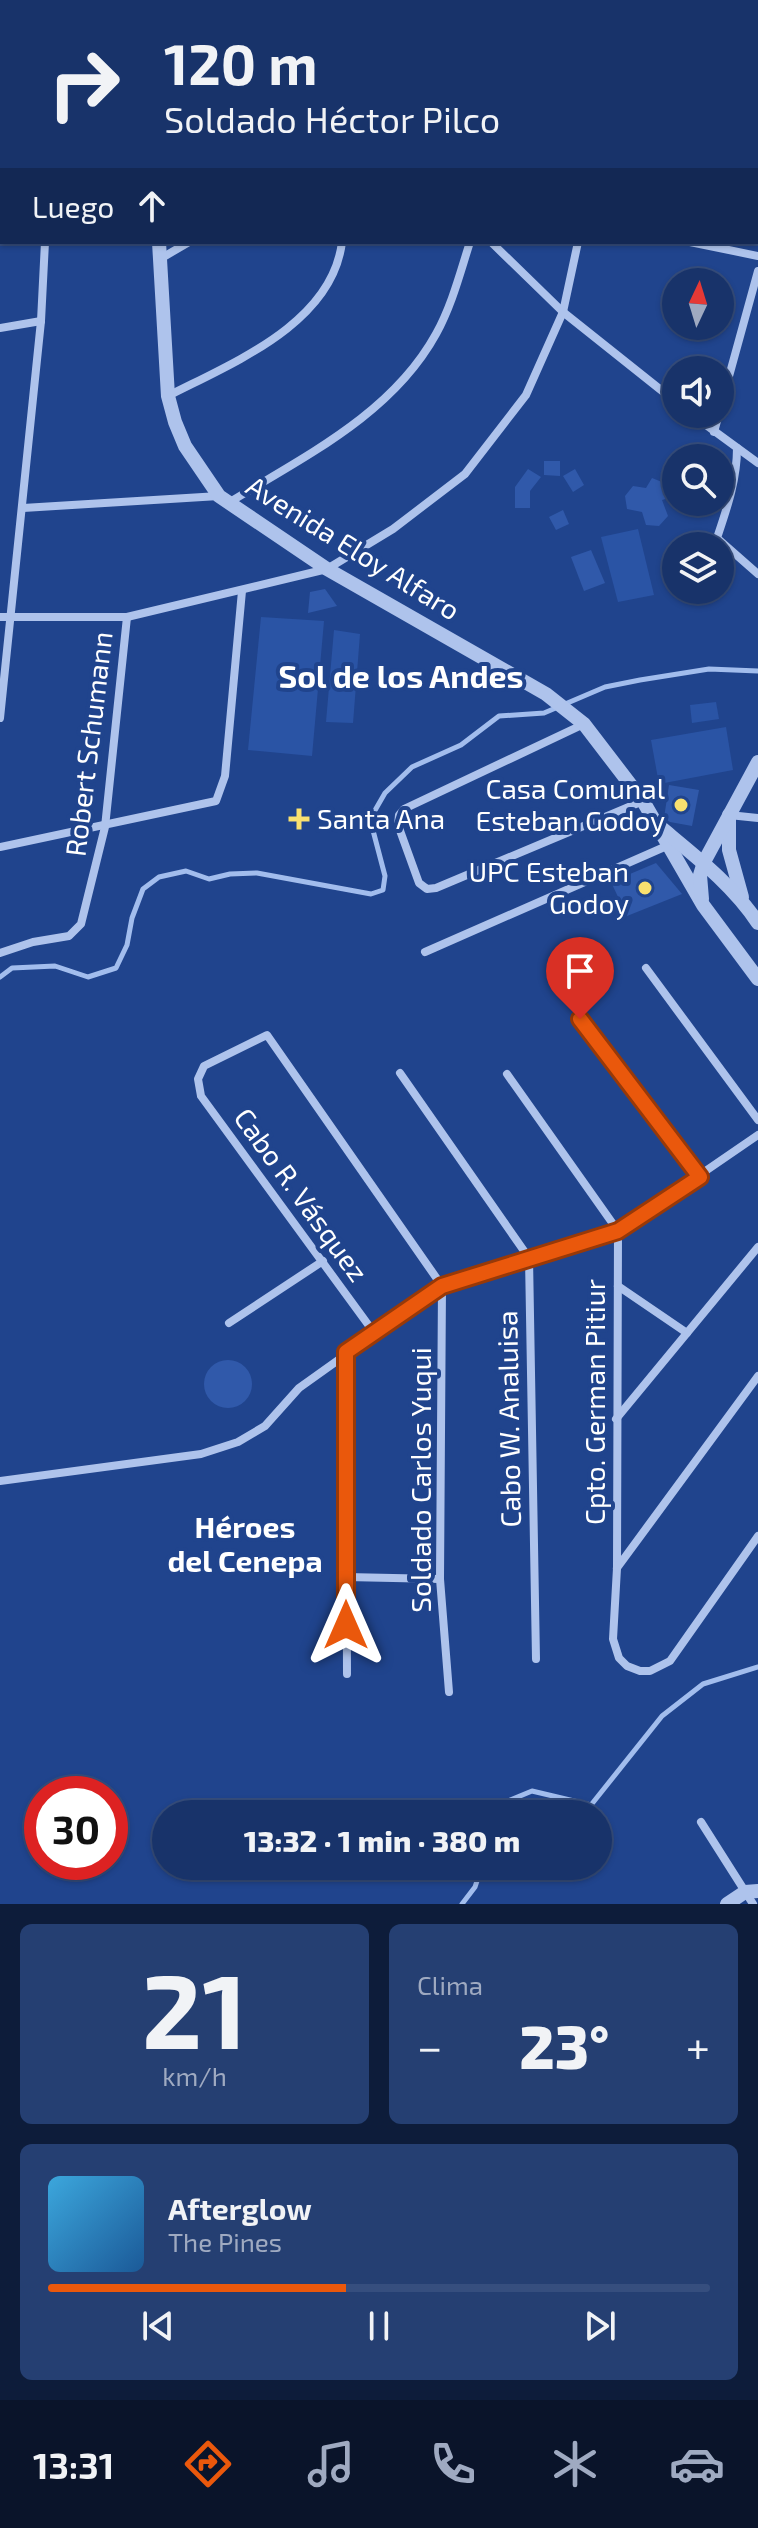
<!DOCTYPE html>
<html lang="es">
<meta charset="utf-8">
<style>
:root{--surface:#18336a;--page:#253f72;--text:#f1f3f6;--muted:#9faac1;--line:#364e7e;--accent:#ea580c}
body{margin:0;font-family:"Exo 2",sans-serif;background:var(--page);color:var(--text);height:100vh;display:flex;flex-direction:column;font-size:30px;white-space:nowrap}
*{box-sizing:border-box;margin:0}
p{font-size:26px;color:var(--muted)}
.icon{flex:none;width:44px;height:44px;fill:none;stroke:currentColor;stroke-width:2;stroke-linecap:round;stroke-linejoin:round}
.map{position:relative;height:1904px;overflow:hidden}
.details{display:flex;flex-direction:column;gap:20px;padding:20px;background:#0d1c3a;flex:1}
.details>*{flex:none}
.banner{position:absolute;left:0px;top:0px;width:758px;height:244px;box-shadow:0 2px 6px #0004,0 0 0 2px var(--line);background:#18336a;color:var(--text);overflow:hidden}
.needle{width:52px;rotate:4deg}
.buttons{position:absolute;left:662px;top:268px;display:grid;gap:16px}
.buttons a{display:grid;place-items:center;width:72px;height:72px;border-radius:50%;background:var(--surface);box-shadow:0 2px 6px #0004,0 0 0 2px var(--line);font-size:40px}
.speed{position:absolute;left:24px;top:1776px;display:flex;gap:16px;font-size:40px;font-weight:700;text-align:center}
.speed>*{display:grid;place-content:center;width:104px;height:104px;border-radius:50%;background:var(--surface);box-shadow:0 2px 6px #0004,0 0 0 2px var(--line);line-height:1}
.speed .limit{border:12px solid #d22;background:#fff;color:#111}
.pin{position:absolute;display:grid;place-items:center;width:68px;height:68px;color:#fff;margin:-82px -34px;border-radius:50% 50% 50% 0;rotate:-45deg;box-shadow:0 0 8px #0007}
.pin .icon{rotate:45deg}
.me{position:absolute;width:88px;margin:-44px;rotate:0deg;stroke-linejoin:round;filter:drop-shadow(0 0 6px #0008)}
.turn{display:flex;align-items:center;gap:28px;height:168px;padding:0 32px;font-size:36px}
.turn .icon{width:104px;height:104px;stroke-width:2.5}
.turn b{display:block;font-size:56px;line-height:68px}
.then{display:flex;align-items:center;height:76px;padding:0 32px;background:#0003;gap:16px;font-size:30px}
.big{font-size:60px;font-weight:800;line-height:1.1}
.details .widget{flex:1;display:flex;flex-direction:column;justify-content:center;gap:12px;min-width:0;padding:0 28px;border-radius:12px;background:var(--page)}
.details .dial{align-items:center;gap:0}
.dial b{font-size:104px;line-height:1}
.song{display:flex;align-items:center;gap:24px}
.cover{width:96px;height:96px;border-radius:12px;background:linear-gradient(135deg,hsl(200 70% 55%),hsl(210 70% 35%))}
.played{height:8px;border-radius:4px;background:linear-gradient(90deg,var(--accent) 45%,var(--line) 45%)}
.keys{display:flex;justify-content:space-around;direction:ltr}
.heat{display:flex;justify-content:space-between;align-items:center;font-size:44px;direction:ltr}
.details .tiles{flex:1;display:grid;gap:20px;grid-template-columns:1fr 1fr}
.widget:last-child{grid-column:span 2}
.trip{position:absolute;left:152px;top:1800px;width:460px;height:80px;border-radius:40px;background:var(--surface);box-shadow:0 2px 6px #0004,0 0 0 2px var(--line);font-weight:800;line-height:80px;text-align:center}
.dock{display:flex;height:128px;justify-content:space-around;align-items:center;background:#0a142a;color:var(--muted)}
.dock .icon{width:56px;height:56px}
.dock .selected{color:var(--accent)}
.dock b{font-size:36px;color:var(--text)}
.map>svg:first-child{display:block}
.green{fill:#2a54a5}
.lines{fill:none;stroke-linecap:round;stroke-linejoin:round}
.stream{stroke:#a2bded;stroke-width:5}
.building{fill:#3059aa}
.minor{stroke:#aec3ec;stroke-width:8}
.tertiary{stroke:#aec3ec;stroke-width:14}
.route-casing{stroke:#983908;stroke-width:20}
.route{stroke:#ea580c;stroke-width:14}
.poi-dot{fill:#f9e06f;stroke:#20448d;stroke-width:3}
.labels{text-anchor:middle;stroke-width:8;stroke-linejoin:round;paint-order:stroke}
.street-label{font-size:28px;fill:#fff;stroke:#20448d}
.poi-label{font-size:28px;fill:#fff;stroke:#20448d;text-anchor:end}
.neighbourhood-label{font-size:30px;font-weight:bold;fill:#fff;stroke:#20448d}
.quarter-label{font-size:32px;font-weight:bold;fill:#fff;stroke:#20448d}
</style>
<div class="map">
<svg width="758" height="1904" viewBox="0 0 758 1904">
<rect width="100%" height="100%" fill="#20448d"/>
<g class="green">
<polygon points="638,529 654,595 618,602 601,537"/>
<polygon points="261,617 324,621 312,756 248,750"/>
<polygon points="334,630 360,634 353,723 326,722"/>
<polygon points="716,702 719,719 692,723 690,705"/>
<polygon points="726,727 733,770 659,784 651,740"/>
</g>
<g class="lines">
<g class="stream">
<polyline points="0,977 12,968 55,966 88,977 116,968 127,945 132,918 143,889 159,877 186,871 209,879 230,874 257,873 371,894 383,890 385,876 370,819 385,793 412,767 461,745 499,716 544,713 605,687 640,680 709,669 758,671"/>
<polyline points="489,1814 489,1809 532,1791 591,1805 662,1716 703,1684 758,1667"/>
<polyline points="462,1904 475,1887 482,1866"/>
</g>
</g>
<g class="building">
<polygon points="544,461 560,461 560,476 544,475"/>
<polygon points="528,469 541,477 530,491 530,508 515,508 515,487"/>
<polygon points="575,469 584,485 573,492 563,476"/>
<polygon points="652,478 662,482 676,478 676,496 662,500 668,516 659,526 646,525 642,512 627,509 625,496 633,486 646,488"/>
<polygon points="563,510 569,524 556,530 549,517"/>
<polygon points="591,550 605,583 584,591 571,557"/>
<polygon points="325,589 337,606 308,613 310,592"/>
<polygon points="669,785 699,790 692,826 670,822 664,818"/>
<polygon points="656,863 682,894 627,916 611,882"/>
<circle cx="228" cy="1384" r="24"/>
</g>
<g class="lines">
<g class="minor">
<polyline points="658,2 659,0"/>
<polyline points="0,194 2,194"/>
<polyline points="491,242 563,312 676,402"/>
<polyline points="690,242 758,256"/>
<polyline points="160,259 189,242"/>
<polyline points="0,328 41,321"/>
<path d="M168,396C232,363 332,324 342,242"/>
<polyline points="720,409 758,271"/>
<polyline points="691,414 758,463"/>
<polyline points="714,432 719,414"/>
<path d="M737,448C737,480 727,508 717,538L758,574"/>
<path d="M230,502C305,456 392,414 436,334C452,305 460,273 470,242"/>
<polyline points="23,508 219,496"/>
<polyline points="0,617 127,617 327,569 393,529 465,474 526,395 563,312 578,242"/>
<polyline points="0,718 41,321 45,242"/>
<polyline points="584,724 404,809 399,815 398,825 419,883 427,889 436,888 643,801"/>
<polyline points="729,815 758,818"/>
<polyline points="0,847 216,801 225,776 242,591"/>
<polyline points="425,952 669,845"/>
<polyline points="0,953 33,942 69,936 81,924 105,827 127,617"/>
<polyline points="646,968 758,1120"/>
<polyline points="580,1019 700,1177"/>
<polyline points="400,1073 529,1258 536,1659"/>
<polyline points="507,1074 618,1231 617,1568 613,1639 619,1658 627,1666 640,1671 650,1671 670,1661 758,1536"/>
<polyline points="618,1286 687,1333"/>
<polyline points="229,1323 323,1261"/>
<polyline points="375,1334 201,1096 198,1079 204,1066 267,1035 442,1286 440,1579 449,1692"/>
<polyline points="346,1352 347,1674"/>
<polyline points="616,1419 758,1247"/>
<polyline points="0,1481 201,1454 238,1442 265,1426 299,1388 442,1286 618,1231 758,1135"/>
<polyline points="617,1568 758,1376"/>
<polyline points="346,1577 440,1579"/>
<polyline points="701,1822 753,1904"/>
</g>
<g class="tertiary">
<polyline points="143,0 144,2"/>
<polyline points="756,21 758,21"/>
<polyline points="159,242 168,396 175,422 185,446 219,496 327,569 546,694 584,724 643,801 703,905 758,979"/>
<polyline points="729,815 729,850 742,897"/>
<path d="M659,826C695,856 732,884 758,923"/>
<polyline points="702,899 700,875 704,862 758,762"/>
<polyline points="727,1904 745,1892 758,1891"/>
</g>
</g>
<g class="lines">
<defs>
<polyline id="route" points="346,1625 346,1352 442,1286 618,1231 700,1177 580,1019"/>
</defs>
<use href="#route" class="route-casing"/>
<use href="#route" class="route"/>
</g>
<g class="poi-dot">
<circle cx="681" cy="805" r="8"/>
<path d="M295 807h8v8h8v8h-8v8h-8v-8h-8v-8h8z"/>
<circle cx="645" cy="888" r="8"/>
</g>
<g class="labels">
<g class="street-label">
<text transform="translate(353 548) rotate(32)" y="10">Avenida Eloy Alfaro</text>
<text transform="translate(89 744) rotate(-83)" y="10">Robert Schumann</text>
<text transform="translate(301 1195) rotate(54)" y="10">Cabo R. Vásquez</text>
<text transform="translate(595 1402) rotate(-90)" y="10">Cpto. German Pitiur</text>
<text transform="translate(509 1419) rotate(-91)" y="10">Cabo W. Analuisa</text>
<text transform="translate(421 1480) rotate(-90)" y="10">Soldado Carlos Yuqui</text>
</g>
<g class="poi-label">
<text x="665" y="799">Casa Comunal<tspan x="665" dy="32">Esteban Godoy</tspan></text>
<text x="317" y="829" text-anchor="start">Santa Ana</text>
<text x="629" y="882">UPC Esteban<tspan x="629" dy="32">Godoy</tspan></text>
</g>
<g class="neighbourhood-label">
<text x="245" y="1538">Héroes<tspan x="245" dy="34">del Cenepa</tspan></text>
</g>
<g class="quarter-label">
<text x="401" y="688">Sol de los Andes</text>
</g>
</g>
</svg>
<div class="buttons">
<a><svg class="needle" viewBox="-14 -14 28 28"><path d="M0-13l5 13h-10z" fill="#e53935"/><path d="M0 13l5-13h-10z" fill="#9faac1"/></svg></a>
<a><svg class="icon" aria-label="sound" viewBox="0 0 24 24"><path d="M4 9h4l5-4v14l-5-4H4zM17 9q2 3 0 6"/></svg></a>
<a><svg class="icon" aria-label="search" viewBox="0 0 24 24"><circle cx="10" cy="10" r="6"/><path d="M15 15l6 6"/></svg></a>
<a><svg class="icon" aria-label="layers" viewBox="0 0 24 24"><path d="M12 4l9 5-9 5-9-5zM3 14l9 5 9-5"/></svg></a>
</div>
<div class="speed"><div class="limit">30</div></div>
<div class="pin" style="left:580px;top:1019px;background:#d93025"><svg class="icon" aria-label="arrive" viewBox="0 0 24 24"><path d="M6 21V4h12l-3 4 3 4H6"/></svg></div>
<svg class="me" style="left:346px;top:1625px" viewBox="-20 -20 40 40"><path d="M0-17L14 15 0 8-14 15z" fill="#ea580c" stroke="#fff" stroke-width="4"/></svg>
<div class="trip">13:32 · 1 min · 380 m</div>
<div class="banner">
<div class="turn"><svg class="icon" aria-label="right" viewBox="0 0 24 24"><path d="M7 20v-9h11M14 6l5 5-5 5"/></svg><div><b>120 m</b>Soldado Héctor Pilco</div></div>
<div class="then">Luego<svg class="icon" aria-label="ahead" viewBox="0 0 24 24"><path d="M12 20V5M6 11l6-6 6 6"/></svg></div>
</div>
</div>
<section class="details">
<div class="tiles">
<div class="widget dial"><b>21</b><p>km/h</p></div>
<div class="widget"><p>Clima</p>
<div class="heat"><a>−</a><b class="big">23°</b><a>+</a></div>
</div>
<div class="widget">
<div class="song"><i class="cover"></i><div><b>Afterglow</b><p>The Pines</p></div></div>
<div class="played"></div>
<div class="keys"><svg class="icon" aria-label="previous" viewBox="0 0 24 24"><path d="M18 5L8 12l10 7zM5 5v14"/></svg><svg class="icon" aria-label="pause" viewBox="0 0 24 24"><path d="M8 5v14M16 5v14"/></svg><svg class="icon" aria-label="next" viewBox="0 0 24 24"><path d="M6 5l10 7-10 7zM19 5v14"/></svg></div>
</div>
</div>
</section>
<nav class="dock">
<b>13:31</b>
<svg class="icon selected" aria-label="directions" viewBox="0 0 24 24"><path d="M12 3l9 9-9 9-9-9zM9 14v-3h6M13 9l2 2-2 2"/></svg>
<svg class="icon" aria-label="music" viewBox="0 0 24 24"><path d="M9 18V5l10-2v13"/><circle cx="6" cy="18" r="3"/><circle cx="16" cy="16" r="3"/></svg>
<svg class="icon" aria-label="phone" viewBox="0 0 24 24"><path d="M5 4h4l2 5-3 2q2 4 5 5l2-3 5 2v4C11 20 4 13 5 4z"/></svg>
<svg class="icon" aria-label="climate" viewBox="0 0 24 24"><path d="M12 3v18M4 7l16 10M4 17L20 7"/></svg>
<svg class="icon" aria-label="car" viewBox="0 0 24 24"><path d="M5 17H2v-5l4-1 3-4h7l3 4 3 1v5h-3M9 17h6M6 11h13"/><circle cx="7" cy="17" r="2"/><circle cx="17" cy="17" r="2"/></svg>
</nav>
